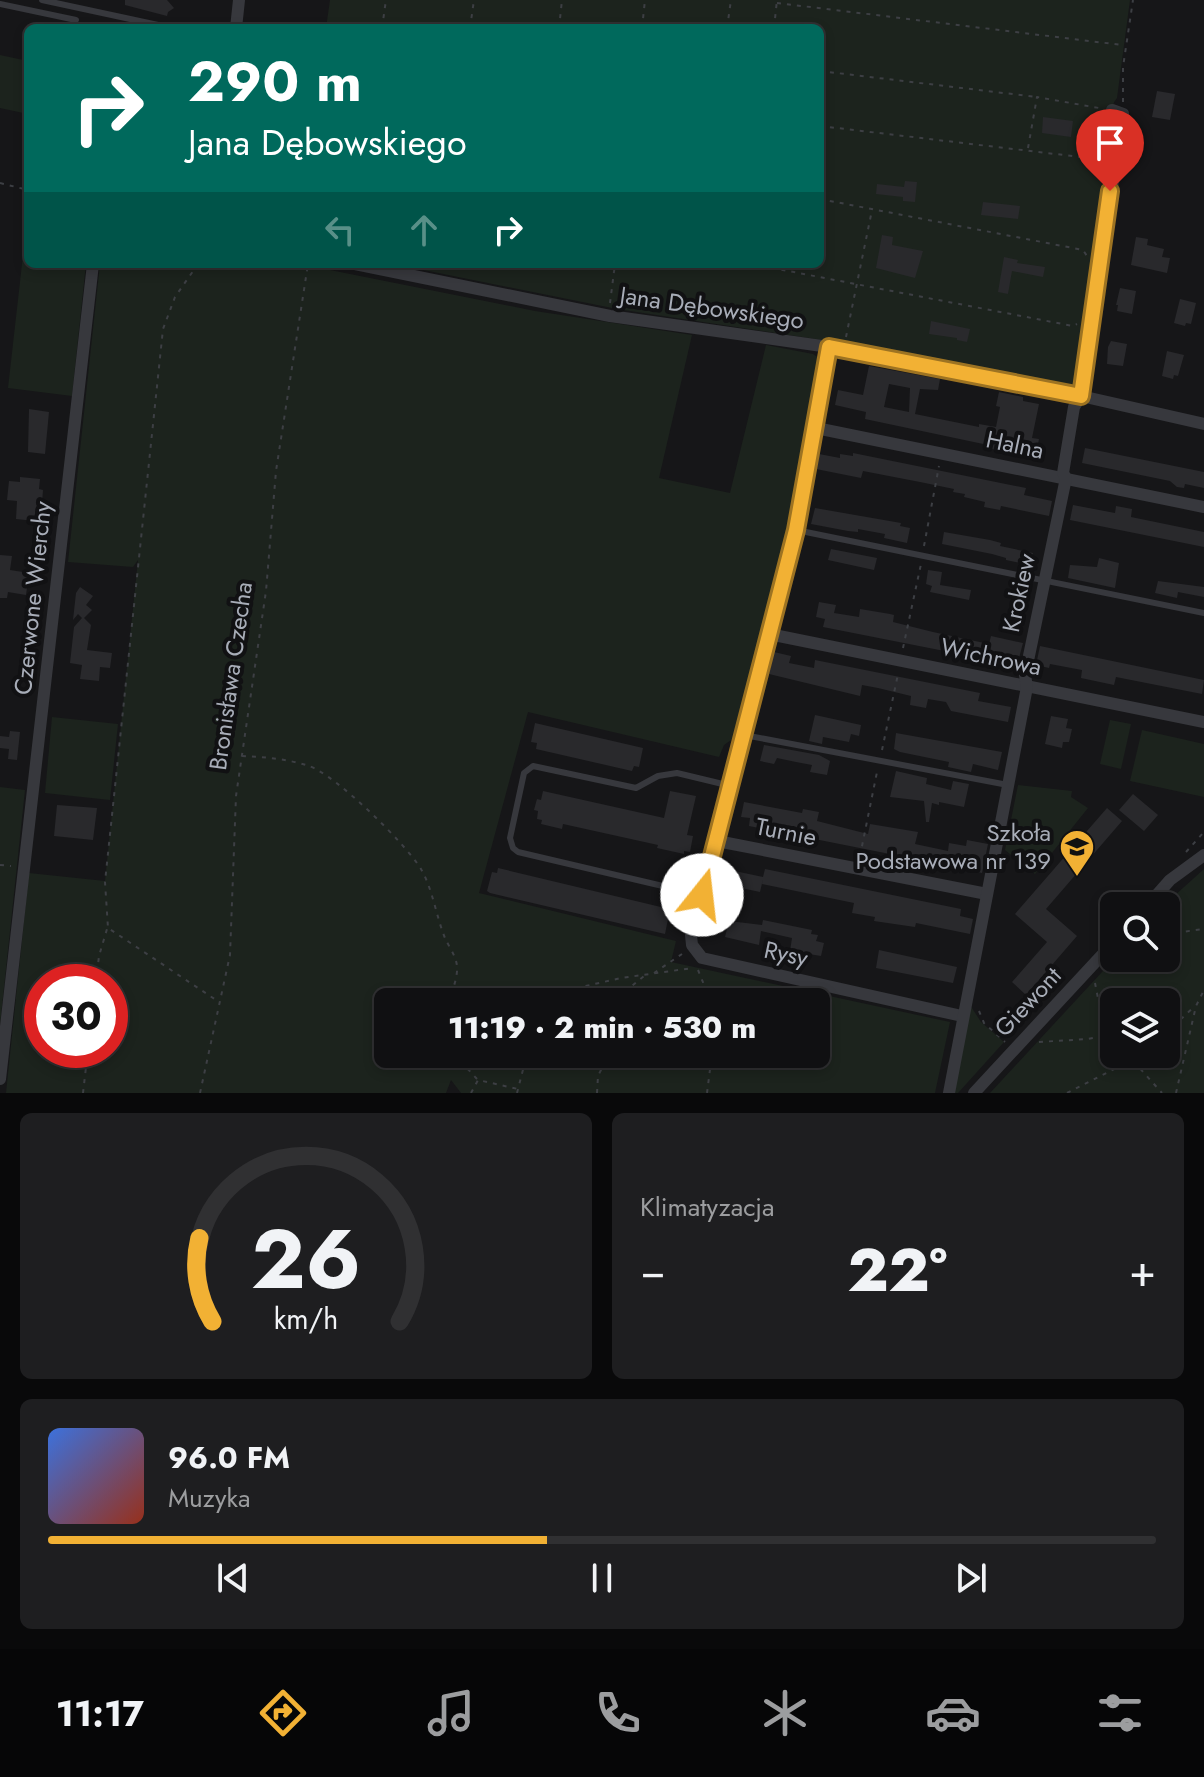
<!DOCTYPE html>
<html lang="pl">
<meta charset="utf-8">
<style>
:root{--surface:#101012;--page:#1e1e20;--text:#f1f3f6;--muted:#9c9d9f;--line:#303032;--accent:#f2b134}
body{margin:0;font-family:Jost,sans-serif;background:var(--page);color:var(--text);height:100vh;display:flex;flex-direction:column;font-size:30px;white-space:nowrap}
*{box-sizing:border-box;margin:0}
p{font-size:26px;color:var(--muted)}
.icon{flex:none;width:44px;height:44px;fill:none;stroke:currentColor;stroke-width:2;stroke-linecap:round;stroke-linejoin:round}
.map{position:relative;height:1093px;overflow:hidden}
.details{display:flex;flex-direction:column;gap:20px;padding:20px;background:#09090a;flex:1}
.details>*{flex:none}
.guide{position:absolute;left:24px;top:24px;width:800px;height:244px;border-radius:12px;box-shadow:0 4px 12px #0003,0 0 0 2px var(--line);background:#00695c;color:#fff;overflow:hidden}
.tools{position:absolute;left:1100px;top:892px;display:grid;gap:16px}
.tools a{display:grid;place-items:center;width:80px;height:80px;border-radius:12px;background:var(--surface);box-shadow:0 4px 12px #0003,0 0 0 2px var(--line);font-size:40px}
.speed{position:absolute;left:24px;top:964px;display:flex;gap:16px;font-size:40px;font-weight:700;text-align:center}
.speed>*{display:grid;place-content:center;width:104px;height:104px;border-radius:50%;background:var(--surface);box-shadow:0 4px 12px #0003,0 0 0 2px var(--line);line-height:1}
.speed .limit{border:12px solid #d22;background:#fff;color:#111}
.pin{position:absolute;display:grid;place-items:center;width:68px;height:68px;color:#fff;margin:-82px -34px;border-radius:50% 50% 50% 0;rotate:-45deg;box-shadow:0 0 8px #0007}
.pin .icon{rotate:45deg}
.me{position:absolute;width:88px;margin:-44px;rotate:16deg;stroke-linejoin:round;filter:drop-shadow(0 0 6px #0008)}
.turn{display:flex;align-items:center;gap:28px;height:168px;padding:0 32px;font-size:36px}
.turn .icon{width:104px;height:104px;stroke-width:2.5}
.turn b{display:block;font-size:56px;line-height:68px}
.lanes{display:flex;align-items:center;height:76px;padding:0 32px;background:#0003;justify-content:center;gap:40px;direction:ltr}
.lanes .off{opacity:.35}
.big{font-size:60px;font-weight:800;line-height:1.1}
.details .widget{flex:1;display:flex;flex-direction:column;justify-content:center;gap:12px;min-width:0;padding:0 28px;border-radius:12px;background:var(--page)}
.details .dial{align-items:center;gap:0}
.dial svg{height:208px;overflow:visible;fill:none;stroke:var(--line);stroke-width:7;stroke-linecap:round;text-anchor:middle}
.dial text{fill:var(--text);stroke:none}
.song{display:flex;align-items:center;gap:24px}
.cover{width:96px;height:96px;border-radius:12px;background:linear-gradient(135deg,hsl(220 70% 55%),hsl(10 70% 35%))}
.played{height:8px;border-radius:4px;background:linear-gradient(90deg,var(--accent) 45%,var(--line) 45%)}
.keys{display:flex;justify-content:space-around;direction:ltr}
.heat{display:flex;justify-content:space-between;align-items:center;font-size:44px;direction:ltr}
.details .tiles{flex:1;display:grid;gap:20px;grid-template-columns:1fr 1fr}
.widget:last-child{grid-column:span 2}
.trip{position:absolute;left:374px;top:988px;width:456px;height:80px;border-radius:12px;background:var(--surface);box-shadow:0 4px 12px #0003,0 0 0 2px var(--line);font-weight:800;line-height:80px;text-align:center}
.menu{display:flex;height:128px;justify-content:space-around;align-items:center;background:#060607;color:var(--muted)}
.menu .icon{width:56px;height:56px}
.menu .current{color:var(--accent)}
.menu b{font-size:36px;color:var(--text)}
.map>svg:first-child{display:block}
.green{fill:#1c231d;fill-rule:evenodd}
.building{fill:#29292c;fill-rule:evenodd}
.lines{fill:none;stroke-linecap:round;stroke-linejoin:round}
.path{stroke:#3d3f44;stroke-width:2;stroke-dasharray:4 6;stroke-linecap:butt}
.service{stroke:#37383d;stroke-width:6}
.minor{stroke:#37383d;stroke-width:12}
.route-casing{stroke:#9d7322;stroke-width:20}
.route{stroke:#f2b134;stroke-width:14}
.labels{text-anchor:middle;stroke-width:8;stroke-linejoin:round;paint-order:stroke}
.street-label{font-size:24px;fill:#a8adb8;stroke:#111113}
.poi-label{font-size:24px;fill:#a8adb8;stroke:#111113;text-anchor:end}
</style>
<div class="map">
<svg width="1204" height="1093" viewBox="0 0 1204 1093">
<rect width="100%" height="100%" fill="#161618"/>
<g class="green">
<path d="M330,0H1130L1117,98C1111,105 1110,114 1113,124L1098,241L1074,385L829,341L617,309L394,264H820V28H326Z"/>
<polygon points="0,55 28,61 28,114 0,108"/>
<polygon points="28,211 28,264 86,264 72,396 8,388"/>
<path d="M100,264H300L535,311L692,335L659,478L730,493L766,345L813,354L819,358L820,367L792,525L734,738L724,745L719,757L528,712L479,893L676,941L671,962L950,1022L935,1093H461L451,1080L446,1093H6L29,873L105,881L138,560L133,567L68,562ZM42,982H110V1050H42ZM388,1002H816V1054H388Z"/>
<polygon points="52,717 118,724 110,800 45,793"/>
<polygon points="1110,720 1131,724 1121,769 1100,764"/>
<polygon points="1142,730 1204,744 1204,797 1130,781"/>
<polygon points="1018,785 1072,791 1071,797 1088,808 1035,874 1005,850"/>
<polygon points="0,787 25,790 0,1025"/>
<path d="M1204,869V1093H990L1115,958H1166V906H1163ZM1114,1002H1166V1054H1114Z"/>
<polygon points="970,1005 981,1022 1004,1042 958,1093 954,1093"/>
</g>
<g class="building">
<polygon points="125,0 167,0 174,8 168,12 167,16 125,5"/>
<polygon points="1157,91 1175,94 1170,120 1152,117"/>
<polygon points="1043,117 1073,121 1071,137 1042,133"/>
<polygon points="905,181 917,182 915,202 903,201 903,197 876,194 877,184 904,187"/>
<polygon points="983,202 1020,206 1018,219 981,215"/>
<polygon points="882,235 893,237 892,245 923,251 915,278 876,268"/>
<polygon points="1136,237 1148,239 1147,245 1164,249 1162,257 1170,258 1167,273 1131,265"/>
<polygon points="1004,257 1018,260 1017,263 1045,267 1043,277 1012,271 1008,294 998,292"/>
<polygon points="1120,288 1136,291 1132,314 1117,311 1118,305 1116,305"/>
<polygon points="1180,299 1196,303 1191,324 1186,323 1185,326 1174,323"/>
<polygon points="931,321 970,329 967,342 957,340 957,338 929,334"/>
<polygon points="1111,341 1127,344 1123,366 1107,364 1108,347"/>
<polygon points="1167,351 1184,355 1178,376 1174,375 1173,379 1162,376"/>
<path d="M869,366L940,379L938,390L920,389L915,414L979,427V424L996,427L1000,407L996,406L999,392L1023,397V401L1039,404L1032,438L1039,439L1036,454L1016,450L1015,454L988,448V445L865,419L866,412L835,405L838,390L863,395ZM889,384L910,388L909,412L884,407Z"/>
<polygon points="29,409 49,412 45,454 28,452"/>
<polygon points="1085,448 1204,472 1204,488 1185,484 1184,488 1177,487 1170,481 1082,463"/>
<polygon points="853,453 1026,488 1024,495 1052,501 1049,516 1001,506 1000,510 984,507 985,502 964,497 965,494 953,492 954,489 920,482 863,471 861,478 816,469 819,454 840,458 840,454 853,456"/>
<polygon points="20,477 40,479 39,489 43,490 42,503 37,503 35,521 16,519 17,501 7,500 9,481 20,482"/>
<polygon points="1073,505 1115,513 1116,506 1132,509 1131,517 1204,532 1204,547 1070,520"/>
<polygon points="815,508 901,523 900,526 910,528 907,543 884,538 885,534 858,529 858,532 848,531 811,524"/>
<polygon points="944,532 990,540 1001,543 1000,546 1033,553 1030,565 1006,560 1006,558 992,554 942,544"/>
<polygon points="831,549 877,558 874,570 828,560"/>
<polygon points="0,555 12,556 10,570 29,573 26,595 8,592 7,598 0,598"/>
<polygon points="1099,558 1119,563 1115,588 1068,578 1070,565 1097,567"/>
<polygon points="928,570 942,572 940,585 971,590 969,600 930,592 932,586 926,584"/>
<polygon points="1158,581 1204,587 1204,597 1178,592 1177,598 1155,593"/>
<polygon points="80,587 93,596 86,605 92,610 84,618 91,625 87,650 112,653 110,668 100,667 99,681 80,679 82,665 70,663 74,627 82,618 78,614 73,620 76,593"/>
<polygon points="819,602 836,605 834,613 859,617 860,609 890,614 894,615 893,622 933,632 989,644 991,636 1023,643 1019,658 997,653 995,661 823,627 825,619 816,617"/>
<polygon points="1040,646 1204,680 1202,694 1116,677 1114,685 1081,678 1082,670 1050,664 1049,668 1036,665"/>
<polygon points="774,652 791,656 789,663 814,668 815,660 980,693 978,701 1011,707 1008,722 951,711 946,702 928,699 926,708 910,705 911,696 878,688 862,685 860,696 769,674"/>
<polygon points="815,715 861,725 859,736 851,734 849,742 823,737 822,744 809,741"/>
<polygon points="1051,716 1068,719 1066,728 1072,729 1069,742 1063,742 1062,748 1045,744"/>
<polygon points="535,723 643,748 639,767 634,766 632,771 536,749 537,743 531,742"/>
<polygon points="10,731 20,732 17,760 8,759 9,749 0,748 0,736 9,737"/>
<polygon points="896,733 1002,752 998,770 973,764 971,772 948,767 949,762 900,752 894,749"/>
<polygon points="764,745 819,755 830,761 827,775 810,772 812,765 796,762 777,758 774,764 760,761"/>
<polygon points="896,771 927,778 926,784 951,790 953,781 969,784 964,807 939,802 939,805 932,803 929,822 926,822 924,801 890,797"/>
<polygon points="543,791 664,818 670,791 696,796 687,835 693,836 690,852 684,851 684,854 657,848 658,845 563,824 562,829 541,824 542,820 537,819 538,811 534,810 537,799 541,800"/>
<polygon points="1133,794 1158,815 1144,831 1119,810"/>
<polygon points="744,802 802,813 803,809 819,812 817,821 868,834 870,824 918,832 915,844 948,851 949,843 966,846 967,840 988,844 982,873 969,870 964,862 946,858 945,865 749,826 750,818 741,817"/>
<polygon points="57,805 97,808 93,840 54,836"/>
<polygon points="1107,808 1122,821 1046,909 1077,936 1026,995 1012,982 1047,942 1015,914"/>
<polygon points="498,868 665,908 664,913 669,914 665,934 490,893 487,891 492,872 497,873"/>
<polygon points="765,869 961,909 960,916 973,919 970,934 916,923 915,927 874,921 875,917 852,913 854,903 762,884 763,879 760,892 727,885 730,870 763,877"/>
<polygon points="763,920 812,930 811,934 818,935 816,941 824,943 821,956 790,951 792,938 761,931 759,945 725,937 729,921 762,925"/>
<polygon points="879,950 957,967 953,983 876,968"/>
</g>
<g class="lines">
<g class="path">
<polyline points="777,3 1122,45"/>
<polyline points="383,24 419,28"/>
<polyline points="382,28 386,0"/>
<polyline points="470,28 474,0"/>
<polyline points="559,28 562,0"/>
<polyline points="642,28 645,0"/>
<polyline points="727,28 731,0"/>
<polyline points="774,28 777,0"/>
<polyline points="820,71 1037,97"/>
<polyline points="1123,102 1123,67 1133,0"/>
<polyline points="820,126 1089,158"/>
<polyline points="1028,148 1037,97 1099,108"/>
<polyline points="0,183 28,190"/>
<polyline points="820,199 1083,250 1089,259"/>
<polyline points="198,264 175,297 163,329 105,882 108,928 219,1002"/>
<polyline points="752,264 1073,326 1077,324"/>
<polyline points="610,303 615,264"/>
<polyline points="846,337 872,210"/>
<polyline points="924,546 939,466"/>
<polyline points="903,648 921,564"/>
<polyline points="882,750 898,674"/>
<path d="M242,756C264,757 288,759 309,766C337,776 405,843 421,869C433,890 436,916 445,938C449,947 456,956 457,966C458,977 452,991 449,1002"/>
<polyline points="1186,852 1204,832"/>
<polyline points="860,856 877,772"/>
<polyline points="0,865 11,866"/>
<polyline points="1166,934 1204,929"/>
<polyline points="698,970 711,1002"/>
<polyline points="654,973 682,954"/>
<polyline points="96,982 99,956 107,929"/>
<polyline points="1095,983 1103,1024 1114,1040"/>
<polyline points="561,1002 577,988 621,978 693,968"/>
<polyline points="623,1002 627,990 644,976"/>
<polyline points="979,1011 984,1023 1005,1042"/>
<polyline points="1166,1033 1195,1006"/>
<polyline points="1039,1042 1087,1039 1108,1035"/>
<polyline points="454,1054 477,1079"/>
<polyline points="1127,1054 1162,1093"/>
<polyline points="83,1093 88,1050"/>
<polyline points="200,1093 230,955 236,796 266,591 276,471 308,264"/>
<polyline points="471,1093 478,1080 518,1089"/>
<polyline points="517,1093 527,1054"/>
<polyline points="597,1093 598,1076 609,1054"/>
<polyline points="707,1093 712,1054"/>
<polyline points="1067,1093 1124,1064 1137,1054"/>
<polyline points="1176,1093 1196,1006 1204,990"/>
</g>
<g class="service">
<polyline points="42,0 172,28"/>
<polyline points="0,4 76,20"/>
<polyline points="796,530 1204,613"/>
<polyline points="744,735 1008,785"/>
<polyline points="701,895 518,852 513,848 510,838 524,773 533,766 636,788 658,776 677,773 731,786"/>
</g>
<g class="minor">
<polyline points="236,28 239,0"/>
<polyline points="355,264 610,316 829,347 1081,396 1204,424"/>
<polyline points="829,347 796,530 691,935 692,945 702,958 962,1016"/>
<polyline points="816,428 1204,507"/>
<polyline points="769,634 1204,722"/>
<polyline points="717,841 987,894"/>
<polyline points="1147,906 1170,880 1204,855"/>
<polyline points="0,1079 93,264"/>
<polyline points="949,1093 1027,687 1025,675 1066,478 1063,473 1074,407 1081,396 1123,114 1112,110"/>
<polyline points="974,1093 1114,942"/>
</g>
</g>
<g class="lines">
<defs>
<polyline id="route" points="702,895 796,530 829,347 1081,396 1110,191"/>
</defs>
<use href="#route" class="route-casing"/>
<use href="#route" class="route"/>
</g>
<defs>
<symbol id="school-pin" viewBox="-11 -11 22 30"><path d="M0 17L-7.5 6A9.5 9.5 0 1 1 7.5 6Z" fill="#f2b134" stroke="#111113"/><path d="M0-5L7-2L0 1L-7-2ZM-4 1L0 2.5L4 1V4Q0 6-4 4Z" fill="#111"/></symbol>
</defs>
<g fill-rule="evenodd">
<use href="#school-pin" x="1057" y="827" width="40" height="54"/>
</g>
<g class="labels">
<g class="street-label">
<text transform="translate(712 308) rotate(8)" y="8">Jana Dębowskiego</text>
<text transform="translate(1015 445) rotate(12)" y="8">Halna</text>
<text transform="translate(1019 593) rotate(-78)" y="8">Krokiew</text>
<text transform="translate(33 598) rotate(-84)" y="8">Czerwone Wierchy</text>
<text transform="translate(991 657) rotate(12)" y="8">Wichrowa</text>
<text transform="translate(231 676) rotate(-82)" y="8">Bronisława Czecha</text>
<text transform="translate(786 832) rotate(11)" y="8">Turnie</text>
<text transform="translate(786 954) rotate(12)" y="8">Rysy</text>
<text transform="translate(1028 1002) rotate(-47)" y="8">Giewont</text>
</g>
<g class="poi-label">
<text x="1051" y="841">Szkoła<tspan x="1051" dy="28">Podstawowa nr 139</tspan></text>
</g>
</g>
</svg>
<div class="tools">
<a><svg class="icon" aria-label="search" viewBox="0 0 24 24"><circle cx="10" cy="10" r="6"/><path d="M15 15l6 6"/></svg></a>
<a><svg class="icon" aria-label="layers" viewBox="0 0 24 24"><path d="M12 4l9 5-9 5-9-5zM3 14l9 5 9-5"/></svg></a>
</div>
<div class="speed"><div class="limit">30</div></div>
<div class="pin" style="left:1110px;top:191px;background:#d93025"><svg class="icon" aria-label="arrive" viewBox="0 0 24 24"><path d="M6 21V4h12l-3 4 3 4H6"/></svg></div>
<svg class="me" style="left:702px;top:895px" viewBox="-20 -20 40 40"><circle r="19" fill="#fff"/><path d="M0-13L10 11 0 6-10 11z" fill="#f2b134"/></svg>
<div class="trip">11:19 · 2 min · 530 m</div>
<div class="guide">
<div class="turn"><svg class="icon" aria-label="right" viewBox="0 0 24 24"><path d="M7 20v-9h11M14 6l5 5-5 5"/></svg><div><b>290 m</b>Jana Dębowskiego</div></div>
<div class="lanes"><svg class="icon off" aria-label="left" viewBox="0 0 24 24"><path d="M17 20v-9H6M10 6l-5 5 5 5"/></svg><svg class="icon off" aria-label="ahead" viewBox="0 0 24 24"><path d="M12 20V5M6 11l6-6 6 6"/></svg><svg class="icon" aria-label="right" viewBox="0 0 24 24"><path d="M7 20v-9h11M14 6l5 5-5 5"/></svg></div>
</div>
</div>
<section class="details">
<div class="tiles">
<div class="widget dial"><svg viewBox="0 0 100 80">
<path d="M14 69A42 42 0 1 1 86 69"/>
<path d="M14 69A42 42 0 0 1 9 37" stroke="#f2b134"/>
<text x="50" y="56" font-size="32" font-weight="700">26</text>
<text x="50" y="72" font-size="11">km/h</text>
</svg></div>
<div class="widget"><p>Klimatyzacja</p>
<div class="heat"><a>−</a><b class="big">22°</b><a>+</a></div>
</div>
<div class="widget">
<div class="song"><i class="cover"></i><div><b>96.0 FM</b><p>Muzyka</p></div></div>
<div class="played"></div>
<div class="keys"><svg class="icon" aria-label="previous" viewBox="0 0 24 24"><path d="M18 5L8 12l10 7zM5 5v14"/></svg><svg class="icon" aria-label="pause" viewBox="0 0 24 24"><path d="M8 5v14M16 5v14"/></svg><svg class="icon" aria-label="next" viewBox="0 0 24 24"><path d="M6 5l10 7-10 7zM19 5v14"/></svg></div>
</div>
</div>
</section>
<nav class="menu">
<b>11:17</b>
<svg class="icon current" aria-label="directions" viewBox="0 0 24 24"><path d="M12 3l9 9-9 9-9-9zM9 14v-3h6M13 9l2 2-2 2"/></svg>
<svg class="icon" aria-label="music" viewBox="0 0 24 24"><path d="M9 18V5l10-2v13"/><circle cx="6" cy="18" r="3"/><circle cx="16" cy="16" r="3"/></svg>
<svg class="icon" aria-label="phone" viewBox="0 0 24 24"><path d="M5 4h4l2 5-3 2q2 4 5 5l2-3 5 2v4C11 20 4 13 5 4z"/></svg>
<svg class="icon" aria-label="climate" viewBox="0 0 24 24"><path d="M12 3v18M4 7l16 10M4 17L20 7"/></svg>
<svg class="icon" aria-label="car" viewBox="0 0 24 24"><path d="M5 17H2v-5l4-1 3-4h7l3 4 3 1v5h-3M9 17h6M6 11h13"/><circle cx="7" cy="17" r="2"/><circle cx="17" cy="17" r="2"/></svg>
<svg class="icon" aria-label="filters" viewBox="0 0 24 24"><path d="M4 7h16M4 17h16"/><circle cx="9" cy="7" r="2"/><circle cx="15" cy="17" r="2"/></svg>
</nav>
